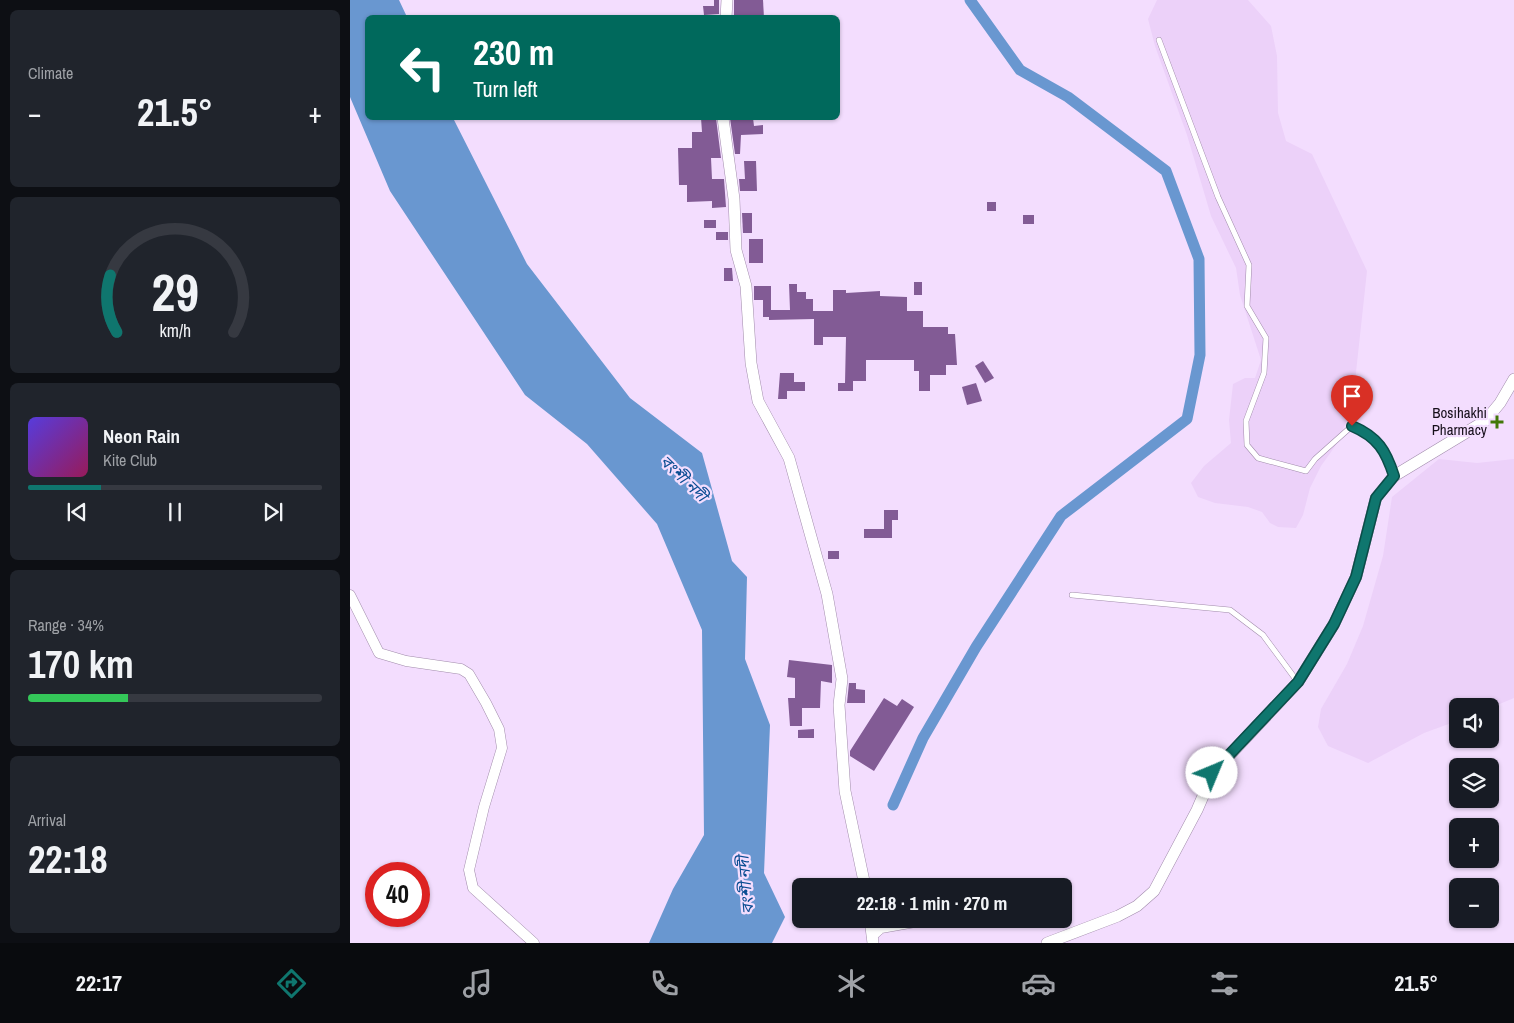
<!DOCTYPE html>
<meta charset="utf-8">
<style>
:root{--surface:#171b24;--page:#20242c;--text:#f1f3f6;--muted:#9ea1a6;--line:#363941;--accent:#0f766e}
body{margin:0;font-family:"Archivo Narrow","Noto Sans Bengali",sans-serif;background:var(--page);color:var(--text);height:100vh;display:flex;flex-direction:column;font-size:19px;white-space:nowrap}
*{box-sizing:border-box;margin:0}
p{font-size:16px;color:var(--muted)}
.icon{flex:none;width:28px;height:28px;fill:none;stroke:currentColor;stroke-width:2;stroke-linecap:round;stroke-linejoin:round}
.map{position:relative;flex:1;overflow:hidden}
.panel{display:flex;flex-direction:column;gap:10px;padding:10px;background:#0d0f14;width:350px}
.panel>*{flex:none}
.banner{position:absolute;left:15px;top:15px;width:475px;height:105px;border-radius:8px;box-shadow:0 1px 4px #0004;background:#00695c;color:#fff;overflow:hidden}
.buttons{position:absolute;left:1099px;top:698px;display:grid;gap:10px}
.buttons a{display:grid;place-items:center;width:50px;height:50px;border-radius:8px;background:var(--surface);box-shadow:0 1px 4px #0004;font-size:25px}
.speed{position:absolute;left:15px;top:862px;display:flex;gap:10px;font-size:25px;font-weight:700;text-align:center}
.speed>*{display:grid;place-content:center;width:65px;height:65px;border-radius:50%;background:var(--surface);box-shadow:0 1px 4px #0004;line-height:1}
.speed .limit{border:8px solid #d22;background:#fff;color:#111}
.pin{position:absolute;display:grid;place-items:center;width:42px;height:42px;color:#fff;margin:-51px -21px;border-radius:50% 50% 50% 0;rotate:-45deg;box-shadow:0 0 5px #0007}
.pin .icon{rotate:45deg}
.me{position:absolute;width:55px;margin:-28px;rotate:45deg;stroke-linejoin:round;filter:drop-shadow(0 0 4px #0008)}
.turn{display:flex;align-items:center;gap:18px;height:105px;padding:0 25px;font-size:22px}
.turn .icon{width:65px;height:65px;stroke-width:2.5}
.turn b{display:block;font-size:35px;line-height:42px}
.big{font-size:38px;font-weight:800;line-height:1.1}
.panel .widget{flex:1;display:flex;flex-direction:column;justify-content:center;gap:8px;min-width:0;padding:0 18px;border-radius:8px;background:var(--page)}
.panel .dial{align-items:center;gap:0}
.dial svg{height:130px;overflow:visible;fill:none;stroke:var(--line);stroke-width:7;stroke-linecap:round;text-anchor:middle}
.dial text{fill:var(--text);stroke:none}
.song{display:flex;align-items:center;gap:15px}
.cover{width:60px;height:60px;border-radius:8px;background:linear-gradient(135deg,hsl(250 70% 55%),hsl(330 70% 35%))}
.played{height:5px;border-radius:2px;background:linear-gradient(90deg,var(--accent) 25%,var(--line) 25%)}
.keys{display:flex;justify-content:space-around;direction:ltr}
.heat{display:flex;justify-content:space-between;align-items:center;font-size:28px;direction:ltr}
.charge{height:8px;border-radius:4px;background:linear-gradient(90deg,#34c759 34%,var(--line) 0)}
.trip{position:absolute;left:442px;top:878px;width:280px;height:50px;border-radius:8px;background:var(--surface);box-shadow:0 1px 4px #0004;font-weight:800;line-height:50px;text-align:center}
.tab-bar{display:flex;height:80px;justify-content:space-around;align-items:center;background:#090b0e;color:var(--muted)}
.tab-bar .icon{width:35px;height:35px}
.tab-bar .current{color:var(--accent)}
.tab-bar b{font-size:22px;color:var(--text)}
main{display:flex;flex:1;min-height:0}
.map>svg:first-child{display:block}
.built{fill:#ecd1f9}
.water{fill:#6997d0}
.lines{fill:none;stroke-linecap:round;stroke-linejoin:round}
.canal{stroke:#6997d0;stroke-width:11}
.building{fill:#825b95}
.service-casing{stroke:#a18cab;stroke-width:6}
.minor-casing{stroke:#a18cab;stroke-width:11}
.tertiary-casing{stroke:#a18cab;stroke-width:12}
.service{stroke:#fff;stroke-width:5}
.minor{stroke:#fff;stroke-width:10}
.tertiary{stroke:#fff;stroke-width:11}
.route-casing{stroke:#0a4d48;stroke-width:12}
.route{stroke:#0f766e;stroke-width:9}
.poi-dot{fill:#417808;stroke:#f3ddfe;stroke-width:2}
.labels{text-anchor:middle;stroke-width:4.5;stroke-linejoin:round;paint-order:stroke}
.poi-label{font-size:15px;fill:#160f1a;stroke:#f3ddfe;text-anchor:end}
.water-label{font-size:16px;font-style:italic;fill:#0a4d92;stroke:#f3ddfe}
</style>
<main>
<section class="panel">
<div class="widget"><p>Climate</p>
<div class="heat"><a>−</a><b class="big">21.5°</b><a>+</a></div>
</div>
<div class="widget dial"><svg viewBox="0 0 100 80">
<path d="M14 69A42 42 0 1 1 86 69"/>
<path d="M14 69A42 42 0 0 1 10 34" stroke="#0f766e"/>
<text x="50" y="56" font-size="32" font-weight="700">29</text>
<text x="50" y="72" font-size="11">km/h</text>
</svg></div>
<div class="widget">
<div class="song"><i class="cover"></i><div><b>Neon Rain</b><p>Kite Club</p></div></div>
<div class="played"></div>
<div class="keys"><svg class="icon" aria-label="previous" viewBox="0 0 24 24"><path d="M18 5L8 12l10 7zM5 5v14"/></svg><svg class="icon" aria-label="pause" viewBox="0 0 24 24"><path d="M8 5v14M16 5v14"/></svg><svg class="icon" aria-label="next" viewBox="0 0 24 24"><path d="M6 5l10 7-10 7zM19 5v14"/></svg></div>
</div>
<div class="widget"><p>Range · 34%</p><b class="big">170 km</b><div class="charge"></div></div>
<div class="widget"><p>Arrival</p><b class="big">22:18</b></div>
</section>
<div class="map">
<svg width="1164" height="943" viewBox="0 0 1164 943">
<rect width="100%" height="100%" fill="#f3ddfe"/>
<g class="built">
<polygon points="807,0 898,0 921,26 927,56 928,113 936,141 962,154 1017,271 1002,409 986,445 971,466 960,488 953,515 946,528 928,527 920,523 912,512 898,507 865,503 848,497 841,483 854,466 881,443 879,420 883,384 895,378 905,378 911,360 890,295 886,268 861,216 837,135 805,46 798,19"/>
<polygon points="1089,459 1127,463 1164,459 1164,698 1140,708 1140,706 1108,706 1107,721 1074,733 1018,763 978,746 968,727 971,709 997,664 1013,626 1033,556 1042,497"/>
</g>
<polygon class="water" points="0,0 49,0 57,17 18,18 18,118 103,118 177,264 280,398 352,453 382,561 397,577 395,659 420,725 414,873 435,917 422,943 299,943 323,889 354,835 352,630 307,524 237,444 175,395 40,191 0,97"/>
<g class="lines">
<polyline class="canal" points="543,805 573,738 626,647 711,516 837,419 850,355 849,259 816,171 718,97 670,70 620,0"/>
</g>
<g class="building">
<polygon points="364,0 369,0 369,14 354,15 353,6 364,6"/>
<polygon points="384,0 413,0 414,18 384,18"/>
<polygon points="351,118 366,118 371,158 361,158 362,179 374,179 376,207 362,208 362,201 337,202 337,185 329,185 328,148 342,148 342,132 352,132"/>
<polygon points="380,118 403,118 404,126 413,125 413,134 391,135 390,154 385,154"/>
<polygon points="394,161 406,161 407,191 390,191 389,179 395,179"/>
<rect x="637" y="202" width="9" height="9"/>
<polygon points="392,213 402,213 402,233 393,233"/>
<rect x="673" y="215" width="11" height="9"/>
<rect x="354" y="220" width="12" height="8"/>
<rect x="366" y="232" width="12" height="8"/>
<rect x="399" y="239" width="14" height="24"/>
<polygon points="374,268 382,268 383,281 374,281"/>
<rect x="564" y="282" width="8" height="13"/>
<polygon points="439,284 447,284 447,292 456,292 456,299 463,299 463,311 483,311 483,290 496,290 496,293 530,291 530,296 557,297 557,311 573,311 573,327 598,327 598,334 605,334 607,365 596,365 596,375 580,375 580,391 569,391 569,371 564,371 564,360 516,360 516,381 503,381 503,391 488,391 488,383 495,383 496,337 473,337 473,345 464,345 464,319 419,320 419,317 413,317 413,300 404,300 404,286 421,286 421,310 440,310"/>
<polygon points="633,361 644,378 635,383 625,366"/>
<polygon points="430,373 444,373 444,382 455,382 455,391 437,391 437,399 428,399"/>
<polygon points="626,383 632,401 617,405 612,387"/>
<polygon points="534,510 548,510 548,520 542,520 542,538 514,538 514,529 534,529"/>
<rect x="478" y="551" width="11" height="8"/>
<polygon points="439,660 482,665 482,683 471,681 470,708 452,708 452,726 440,726 438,698 445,698 445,678 437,677"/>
<polygon points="499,683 506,683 506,689 515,690 515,703 497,703"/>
<polygon points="534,698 547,706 552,699 564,707 524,771 500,756 500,751"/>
<polygon points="464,729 464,738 448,738 448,730"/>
</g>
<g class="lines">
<defs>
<g id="service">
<path d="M809,40L868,197L899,265L897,306L916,338L914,373L896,421L897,445L908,458L956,471L965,459L1002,426C1027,437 1036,451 1044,476"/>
<polyline points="722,595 880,610 913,635 947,681"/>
</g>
<g id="minor">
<polyline points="0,595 29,653 56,661 111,669 119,674 136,703 149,729 152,748 134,807 119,870 123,888 184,943"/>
<polyline points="522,936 531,928 565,922 641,919"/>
</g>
<g id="tertiary">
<polyline points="376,18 377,0"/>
<polyline points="373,118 384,199 386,250 396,286 401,363 408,401 439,458 477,594 492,679 489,705 495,791 515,886"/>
<polyline points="520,919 523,943"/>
<polyline points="697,943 768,916 787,906 804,891 847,810 863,773 948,682 984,624 1006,577 1026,498 1044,476 1135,421 1150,403 1164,379"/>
</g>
</defs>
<use href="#service" class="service-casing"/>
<use href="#minor" class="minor-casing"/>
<use href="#tertiary" class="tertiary-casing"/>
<use href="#service" class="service"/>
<use href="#minor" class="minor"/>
<use href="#tertiary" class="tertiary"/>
</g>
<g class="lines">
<defs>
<path id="route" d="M862,773L948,682L984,624L1006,577L1026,498L1044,476C1036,451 1028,437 1002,426"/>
</defs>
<use href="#route" class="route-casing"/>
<use href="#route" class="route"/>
</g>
<path class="poi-dot" d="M1144.5 414.5h5v5h5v5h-5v5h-5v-5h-5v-5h5z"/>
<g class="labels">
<g class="poi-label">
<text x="1137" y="418">Bosihakhi<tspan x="1137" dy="17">Pharmacy</tspan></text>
</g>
<g class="water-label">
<text transform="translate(334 478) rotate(44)" y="6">বংশী নদী</text>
<text transform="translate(395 885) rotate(-95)" y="6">বংশী নদী</text>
</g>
</g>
</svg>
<div class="buttons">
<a><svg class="icon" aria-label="sound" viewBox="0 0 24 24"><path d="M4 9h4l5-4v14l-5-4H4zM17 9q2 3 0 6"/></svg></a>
<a><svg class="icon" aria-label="layers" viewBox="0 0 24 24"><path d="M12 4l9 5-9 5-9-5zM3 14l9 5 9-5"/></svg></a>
<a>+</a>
<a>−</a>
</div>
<div class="speed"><div class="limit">40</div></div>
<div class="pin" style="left:1002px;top:426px;background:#d93025"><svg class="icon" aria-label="arrive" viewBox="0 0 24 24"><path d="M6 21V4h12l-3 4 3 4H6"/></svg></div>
<svg class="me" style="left:862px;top:773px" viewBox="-20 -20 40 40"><circle r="19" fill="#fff"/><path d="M0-13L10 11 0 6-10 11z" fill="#0f766e"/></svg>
<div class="trip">22:18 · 1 min · 270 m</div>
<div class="banner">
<div class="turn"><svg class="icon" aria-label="left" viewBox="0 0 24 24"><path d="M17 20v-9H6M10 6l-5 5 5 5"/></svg><div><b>230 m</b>Turn left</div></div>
</div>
</div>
</main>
<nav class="tab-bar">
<b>22:17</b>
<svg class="icon current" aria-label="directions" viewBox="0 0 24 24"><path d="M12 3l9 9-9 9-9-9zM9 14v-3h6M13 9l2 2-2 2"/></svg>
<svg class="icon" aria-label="music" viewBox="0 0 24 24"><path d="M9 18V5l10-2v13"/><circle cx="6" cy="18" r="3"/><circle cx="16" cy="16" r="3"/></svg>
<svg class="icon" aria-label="phone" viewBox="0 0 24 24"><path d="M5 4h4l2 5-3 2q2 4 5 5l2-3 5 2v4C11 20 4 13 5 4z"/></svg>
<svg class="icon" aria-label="climate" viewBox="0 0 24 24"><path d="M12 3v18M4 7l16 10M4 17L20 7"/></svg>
<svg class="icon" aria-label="car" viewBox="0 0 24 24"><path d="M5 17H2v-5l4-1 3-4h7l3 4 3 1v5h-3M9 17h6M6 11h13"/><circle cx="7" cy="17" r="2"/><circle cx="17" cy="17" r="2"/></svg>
<svg class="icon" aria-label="filters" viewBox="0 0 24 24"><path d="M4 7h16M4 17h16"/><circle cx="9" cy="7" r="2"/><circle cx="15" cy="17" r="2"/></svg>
<b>21.5°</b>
</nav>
